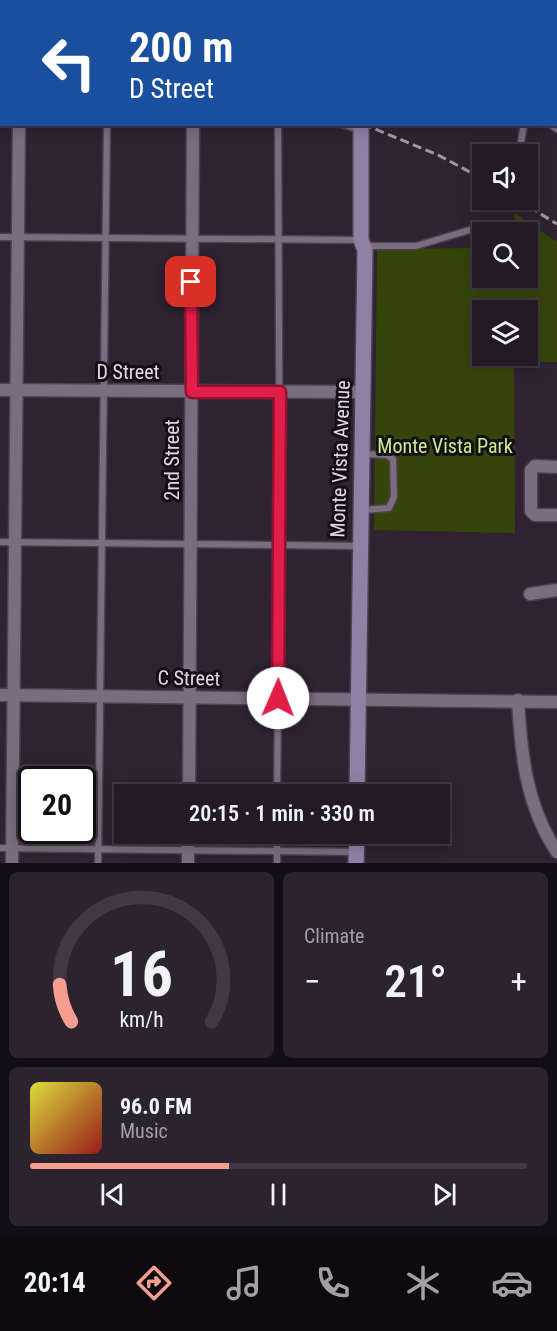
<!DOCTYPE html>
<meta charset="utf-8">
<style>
:root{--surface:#231a26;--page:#2b232e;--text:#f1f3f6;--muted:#a3a1a7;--line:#403843;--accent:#f59d8f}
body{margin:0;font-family:"Roboto Condensed",sans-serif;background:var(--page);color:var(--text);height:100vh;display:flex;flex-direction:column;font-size:22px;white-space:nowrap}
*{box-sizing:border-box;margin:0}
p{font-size:20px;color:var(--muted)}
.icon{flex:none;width:33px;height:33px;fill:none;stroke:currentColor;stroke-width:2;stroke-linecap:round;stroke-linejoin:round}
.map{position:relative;height:863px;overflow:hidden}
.details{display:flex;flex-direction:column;gap:9px;padding:9px;background:#130e15;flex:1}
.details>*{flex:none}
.guide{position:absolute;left:0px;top:0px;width:558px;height:126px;box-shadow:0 3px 15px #0003,0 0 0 2px var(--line);background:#1a4fa0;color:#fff;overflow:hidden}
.controls{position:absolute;left:472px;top:144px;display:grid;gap:12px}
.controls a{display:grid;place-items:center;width:66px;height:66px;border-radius:0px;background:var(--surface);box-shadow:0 3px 15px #0003,0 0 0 2px var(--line);font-size:30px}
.speed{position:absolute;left:18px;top:766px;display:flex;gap:12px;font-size:30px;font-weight:700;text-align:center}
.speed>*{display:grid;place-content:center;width:78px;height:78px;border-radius:50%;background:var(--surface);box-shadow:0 3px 15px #0003,0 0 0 2px var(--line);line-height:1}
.speed .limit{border:3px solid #111;border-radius:9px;background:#fff;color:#111}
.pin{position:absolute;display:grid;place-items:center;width:51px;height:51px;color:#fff;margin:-26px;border-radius:12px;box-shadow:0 3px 9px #0006}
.me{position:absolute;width:66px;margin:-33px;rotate:1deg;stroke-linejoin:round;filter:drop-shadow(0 0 4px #0008)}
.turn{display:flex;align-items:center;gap:21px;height:126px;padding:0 30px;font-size:27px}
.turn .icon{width:78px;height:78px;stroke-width:2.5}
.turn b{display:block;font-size:42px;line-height:51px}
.big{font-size:45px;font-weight:600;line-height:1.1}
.details .tile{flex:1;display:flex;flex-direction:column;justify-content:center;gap:9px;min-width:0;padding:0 21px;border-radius:9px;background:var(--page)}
.details .dial{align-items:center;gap:0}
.dial svg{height:156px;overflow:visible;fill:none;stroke:var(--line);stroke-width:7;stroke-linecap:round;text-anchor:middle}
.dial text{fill:var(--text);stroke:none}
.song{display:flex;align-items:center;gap:18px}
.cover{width:72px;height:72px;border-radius:9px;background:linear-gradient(135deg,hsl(60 70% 55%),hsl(0 70% 35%))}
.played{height:6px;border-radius:3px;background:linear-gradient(90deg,var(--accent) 40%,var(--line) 40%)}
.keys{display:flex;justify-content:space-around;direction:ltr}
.heat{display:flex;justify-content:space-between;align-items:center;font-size:33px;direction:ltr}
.details .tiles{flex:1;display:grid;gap:9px;grid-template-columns:1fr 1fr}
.tile:last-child{grid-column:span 2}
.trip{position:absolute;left:114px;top:784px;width:336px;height:60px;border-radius:0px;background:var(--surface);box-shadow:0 3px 15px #0003,0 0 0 2px var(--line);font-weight:600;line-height:60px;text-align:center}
.dock{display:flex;height:96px;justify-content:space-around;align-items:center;background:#0e0a0f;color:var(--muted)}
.dock .icon{width:42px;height:42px}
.dock .current{color:var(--accent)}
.dock b{font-size:27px;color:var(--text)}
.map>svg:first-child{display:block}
.green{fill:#35450a;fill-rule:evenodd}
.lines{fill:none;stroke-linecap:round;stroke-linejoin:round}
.lane-casing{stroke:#4c414f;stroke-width:9}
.street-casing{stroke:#4c414f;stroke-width:15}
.secondary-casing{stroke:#4c414f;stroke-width:18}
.lane{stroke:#7b6c7f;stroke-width:6}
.street{stroke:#7b6c7f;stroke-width:12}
.secondary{stroke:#8e81a4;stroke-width:15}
.rail{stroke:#a298a5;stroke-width:3;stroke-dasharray:9 4.5;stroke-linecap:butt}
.route-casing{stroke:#92132f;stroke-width:15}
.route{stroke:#e11d48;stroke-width:10}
.labels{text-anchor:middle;stroke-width:6;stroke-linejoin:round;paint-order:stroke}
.street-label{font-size:20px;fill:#e2d9e4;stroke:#140e16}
.park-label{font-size:20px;fill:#cbec8b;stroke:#140e16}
</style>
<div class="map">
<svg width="557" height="863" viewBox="0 0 557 863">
<rect width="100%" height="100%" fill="#2f2233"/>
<path class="green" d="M515,213L557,242V362H514L515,533L374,530L377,249L483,248V278H528V232H515ZM483,310H528V356H483Z"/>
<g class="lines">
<defs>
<g id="lane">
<polyline points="470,2 470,0"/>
<polyline points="556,107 557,107"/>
<polyline points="342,124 360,130"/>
<polyline points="550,124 557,129"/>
<polyline points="519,154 524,124"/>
<polyline points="0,237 360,240"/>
<polyline points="364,246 416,246 473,229"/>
<polyline points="363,510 389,508 394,497 393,459 387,455 364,454"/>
<polyline points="0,542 359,546"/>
<polyline points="277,795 280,546 278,124"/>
<polyline points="0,848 356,852"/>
<polyline points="98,863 107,124"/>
<polyline points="277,863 277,834"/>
</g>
<g id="street">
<polyline points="0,390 363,392"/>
<polyline points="557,467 535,466 531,470 531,511 535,515 557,515"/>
<polyline points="530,594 557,590"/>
<polyline points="0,695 557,702"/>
<path d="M518,700C521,754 526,806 557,852"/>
<polyline points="189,795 193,124"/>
<polyline points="12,863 19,124"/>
<polyline points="188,863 188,834"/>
</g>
<g id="secondary">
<polyline points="362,2 362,0"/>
<polyline points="556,72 557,72"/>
<polyline points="0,91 2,91"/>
<polyline points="357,795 365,250 361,240 361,124"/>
<polyline points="356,863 357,834"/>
</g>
</defs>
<use href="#lane" class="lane-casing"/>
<use href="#street" class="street-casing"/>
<use href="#secondary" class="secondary-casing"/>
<use href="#lane" class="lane"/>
<use href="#street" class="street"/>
<use href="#secondary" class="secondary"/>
<g class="rail">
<polyline points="0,69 2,69"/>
<polyline points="363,124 438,155 483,179"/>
<polyline points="518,200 557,224"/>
</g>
</g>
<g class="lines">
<defs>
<polyline id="route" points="191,282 192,392 280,392 278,698"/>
</defs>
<use href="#route" class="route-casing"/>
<use href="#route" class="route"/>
</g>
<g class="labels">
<g class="street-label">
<text x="128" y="379">D Street</text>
<text transform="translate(340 459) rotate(-88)" y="7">Monte Vista Avenue</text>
<text transform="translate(172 460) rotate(-90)" y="7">2nd Street</text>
<text transform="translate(189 678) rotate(1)" y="7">C Street</text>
</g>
<g class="park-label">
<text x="445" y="453">Monte Vista Park</text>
</g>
</g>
</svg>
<div class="controls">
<a><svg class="icon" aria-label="sound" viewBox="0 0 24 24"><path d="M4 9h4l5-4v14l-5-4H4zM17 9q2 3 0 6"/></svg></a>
<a><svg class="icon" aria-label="search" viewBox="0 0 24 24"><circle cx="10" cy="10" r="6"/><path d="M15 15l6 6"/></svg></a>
<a><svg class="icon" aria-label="layers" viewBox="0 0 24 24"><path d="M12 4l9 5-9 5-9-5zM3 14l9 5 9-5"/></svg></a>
</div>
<div class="speed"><div class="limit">20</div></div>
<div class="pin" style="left:191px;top:282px;background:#d93025"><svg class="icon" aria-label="arrive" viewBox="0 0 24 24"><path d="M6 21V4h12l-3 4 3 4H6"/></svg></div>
<svg class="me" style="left:278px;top:698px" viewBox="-20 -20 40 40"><circle r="19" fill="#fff"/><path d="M0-13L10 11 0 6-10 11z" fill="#e11d48"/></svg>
<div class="trip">20:15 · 1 min · 330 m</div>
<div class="guide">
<div class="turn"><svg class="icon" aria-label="left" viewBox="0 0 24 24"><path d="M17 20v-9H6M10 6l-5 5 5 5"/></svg><div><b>200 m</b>D Street</div></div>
</div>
</div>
<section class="details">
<div class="tiles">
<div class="tile dial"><svg viewBox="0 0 100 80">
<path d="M14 69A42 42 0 1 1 86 69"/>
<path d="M14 69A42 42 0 0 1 8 50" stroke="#f59d8f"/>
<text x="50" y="56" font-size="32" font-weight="700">16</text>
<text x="50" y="72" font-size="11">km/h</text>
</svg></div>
<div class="tile"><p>Climate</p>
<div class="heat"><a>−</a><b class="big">21°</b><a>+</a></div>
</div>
<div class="tile">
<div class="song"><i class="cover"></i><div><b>96.0 FM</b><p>Music</p></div></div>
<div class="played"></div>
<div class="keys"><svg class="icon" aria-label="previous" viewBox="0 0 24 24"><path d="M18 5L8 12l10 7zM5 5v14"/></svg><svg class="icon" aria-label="pause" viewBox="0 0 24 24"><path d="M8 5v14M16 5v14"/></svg><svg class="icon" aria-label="next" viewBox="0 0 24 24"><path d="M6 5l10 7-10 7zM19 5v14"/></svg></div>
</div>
</div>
</section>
<nav class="dock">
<b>20:14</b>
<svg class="icon current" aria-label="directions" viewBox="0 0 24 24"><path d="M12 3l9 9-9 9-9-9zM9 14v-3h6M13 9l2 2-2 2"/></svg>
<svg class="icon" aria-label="music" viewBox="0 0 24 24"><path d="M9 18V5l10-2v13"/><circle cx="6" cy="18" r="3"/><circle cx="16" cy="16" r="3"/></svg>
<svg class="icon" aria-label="phone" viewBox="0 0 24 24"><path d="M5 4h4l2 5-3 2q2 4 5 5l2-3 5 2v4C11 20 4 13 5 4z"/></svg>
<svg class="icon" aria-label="climate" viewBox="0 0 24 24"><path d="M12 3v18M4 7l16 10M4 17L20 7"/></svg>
<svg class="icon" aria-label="car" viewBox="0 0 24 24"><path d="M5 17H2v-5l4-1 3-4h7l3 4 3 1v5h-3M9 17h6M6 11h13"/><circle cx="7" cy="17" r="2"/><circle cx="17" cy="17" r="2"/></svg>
</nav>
